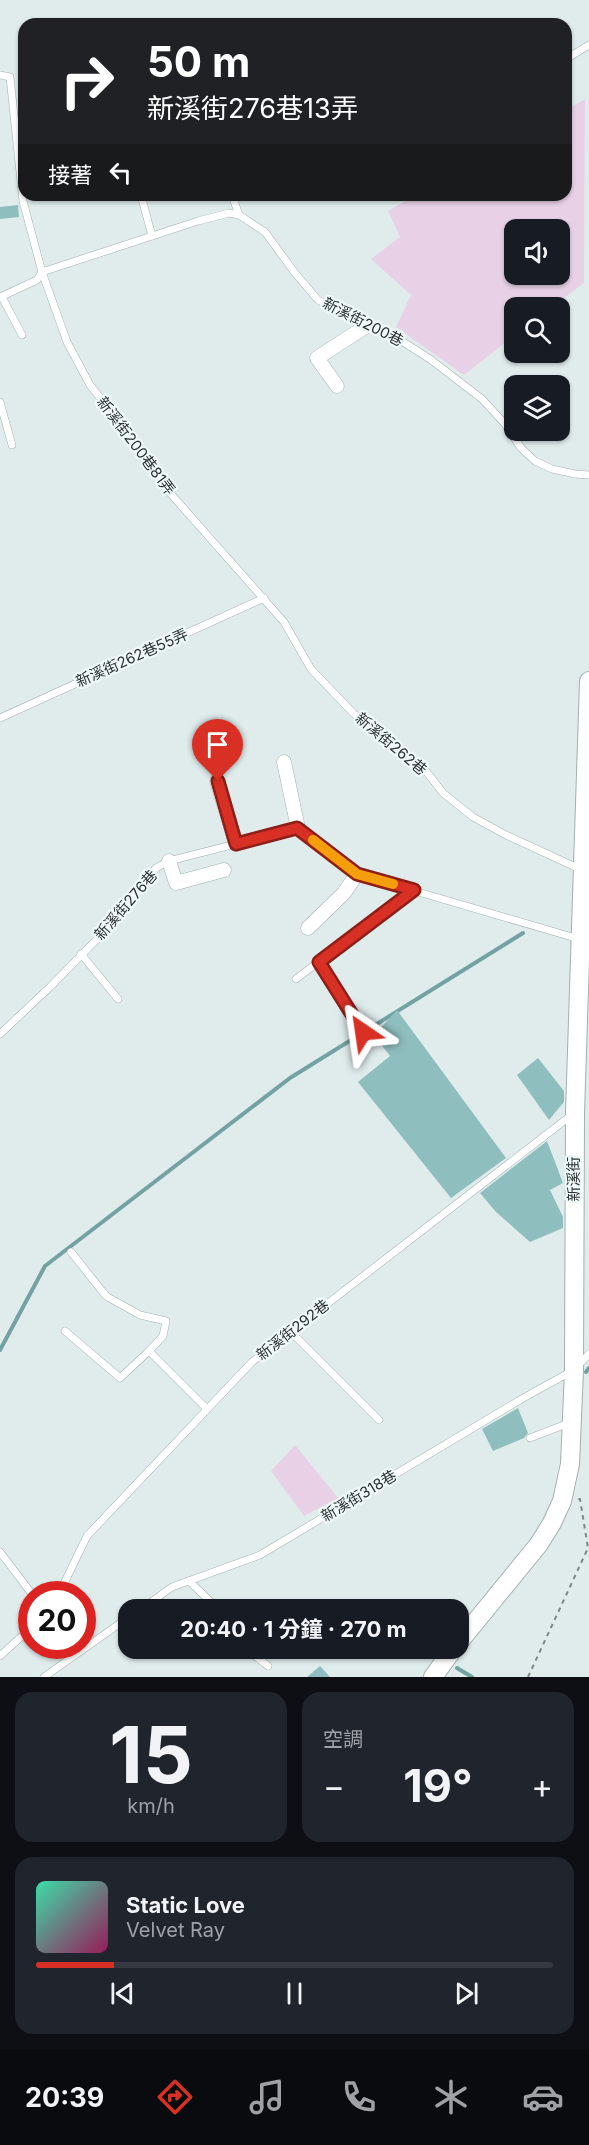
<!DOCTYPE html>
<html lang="zh-TW">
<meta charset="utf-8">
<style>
:root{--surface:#171b24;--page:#20242c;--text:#f1f3f6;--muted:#9ea1a6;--line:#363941;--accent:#d93025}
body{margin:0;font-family:Inter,"Noto Sans TC",sans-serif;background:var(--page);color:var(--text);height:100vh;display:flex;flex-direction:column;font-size:22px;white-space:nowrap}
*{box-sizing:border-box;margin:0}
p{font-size:20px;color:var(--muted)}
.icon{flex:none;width:33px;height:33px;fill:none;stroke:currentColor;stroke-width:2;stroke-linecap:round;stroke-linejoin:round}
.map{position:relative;height:1677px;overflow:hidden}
.sheet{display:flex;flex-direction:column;gap:15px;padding:15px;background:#0d0f14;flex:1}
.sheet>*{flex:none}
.banner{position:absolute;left:18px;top:18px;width:554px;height:183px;border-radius:18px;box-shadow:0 2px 4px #0004;background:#202124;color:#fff;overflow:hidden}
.fabs{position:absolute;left:504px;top:219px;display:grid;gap:12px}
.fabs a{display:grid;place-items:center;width:66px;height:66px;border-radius:12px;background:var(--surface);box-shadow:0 2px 4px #0004;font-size:30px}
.speed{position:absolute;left:18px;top:1581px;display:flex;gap:12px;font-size:30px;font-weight:700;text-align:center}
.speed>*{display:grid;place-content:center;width:78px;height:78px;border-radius:50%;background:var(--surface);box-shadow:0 2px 4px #0004;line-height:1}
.speed .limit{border:9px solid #d22;background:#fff;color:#111}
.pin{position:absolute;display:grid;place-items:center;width:51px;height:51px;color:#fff;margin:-62px -26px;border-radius:50% 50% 50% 0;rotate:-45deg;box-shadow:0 0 6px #0007}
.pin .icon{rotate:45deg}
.me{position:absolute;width:66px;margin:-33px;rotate:328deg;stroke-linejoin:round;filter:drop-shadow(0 0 4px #0008)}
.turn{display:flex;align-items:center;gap:21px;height:126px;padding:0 30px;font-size:27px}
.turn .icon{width:78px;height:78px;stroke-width:2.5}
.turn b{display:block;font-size:42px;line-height:51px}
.then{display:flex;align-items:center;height:57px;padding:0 30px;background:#0003;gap:12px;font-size:22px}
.big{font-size:45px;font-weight:700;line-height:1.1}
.sheet .card{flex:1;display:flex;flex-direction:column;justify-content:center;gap:9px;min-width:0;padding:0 21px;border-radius:18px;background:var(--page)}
.sheet .dial{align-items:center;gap:0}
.dial b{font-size:78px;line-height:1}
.song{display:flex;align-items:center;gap:18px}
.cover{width:72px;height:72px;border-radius:9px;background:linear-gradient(135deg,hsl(160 70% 55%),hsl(330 70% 35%))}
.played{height:6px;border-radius:3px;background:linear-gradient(90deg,var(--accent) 15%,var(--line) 15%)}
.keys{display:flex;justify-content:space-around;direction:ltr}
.heat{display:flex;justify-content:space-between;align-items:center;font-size:33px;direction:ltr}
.sheet .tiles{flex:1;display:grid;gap:15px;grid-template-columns:1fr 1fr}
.card:last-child{grid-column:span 2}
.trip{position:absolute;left:118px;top:1599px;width:351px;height:60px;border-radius:18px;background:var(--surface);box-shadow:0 2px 4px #0004;font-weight:700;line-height:60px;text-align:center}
.tabs{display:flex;height:96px;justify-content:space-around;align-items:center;background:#090b0e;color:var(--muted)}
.tabs .icon{width:42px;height:42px}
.tabs .selected{color:var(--accent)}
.tabs b{font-size:27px;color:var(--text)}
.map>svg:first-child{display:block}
.green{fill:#e8d1e7;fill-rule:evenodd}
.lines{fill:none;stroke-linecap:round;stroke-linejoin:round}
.stream{stroke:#74a2a3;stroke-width:4}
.building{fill:#8fbebf}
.lane-casing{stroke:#a3afaf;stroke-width:8}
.street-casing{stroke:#a3afaf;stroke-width:15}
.secondary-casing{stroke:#a3afaf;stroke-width:20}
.path{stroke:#7f8787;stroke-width:2;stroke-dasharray:4.5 4.5;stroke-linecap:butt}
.lane{stroke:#fff;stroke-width:7}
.street{stroke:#fff;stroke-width:14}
.secondary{stroke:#fff;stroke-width:18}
.route-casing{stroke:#8d1f18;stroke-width:15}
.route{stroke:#d93025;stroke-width:10}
.slow{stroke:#f59e0b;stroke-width:10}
.labels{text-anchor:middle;stroke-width:4.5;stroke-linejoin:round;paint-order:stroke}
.street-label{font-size:15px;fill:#2d3232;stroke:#edf9f9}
</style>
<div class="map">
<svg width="589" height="1677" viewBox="0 0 589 1677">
<rect width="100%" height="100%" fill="#e0ecec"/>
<g class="green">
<path d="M585,99L584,283L552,307L514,308V336L464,375L396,327L411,295L371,259L400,237L388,211L416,195H566V110ZM514,230H560V274H514Z"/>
<polygon points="295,1445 338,1498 304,1516 271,1471"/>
</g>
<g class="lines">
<g class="stream">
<polyline points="0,1350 45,1266 290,1078 523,933"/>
<polyline points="586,1372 589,1368"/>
<polyline points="457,1668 472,1677"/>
</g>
</g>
<g class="building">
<polygon points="18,205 19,217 0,219 0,207"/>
<polygon points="397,1010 506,1158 451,1198 358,1082 390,1056 374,1035"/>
<polygon points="538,1058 564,1091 564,1102 549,1120 517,1075"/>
<polygon points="547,1141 563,1183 550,1190 563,1217 563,1228 530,1242 496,1212 480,1193"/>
<polygon points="518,1408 528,1433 524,1438 493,1451 482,1429"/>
<polygon points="320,1666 330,1677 307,1677"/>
</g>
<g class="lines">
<defs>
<g id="lane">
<polyline points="566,59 589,45"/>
<polyline points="0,75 10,77 23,201 42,272 67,342 90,385 150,461 163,485 284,622 311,669 354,714 422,766 443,793 473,817 506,835 582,870"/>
<polyline points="141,195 152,236"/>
<polyline points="232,195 239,215"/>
<polyline points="0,297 37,280 42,272 198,221 229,213 239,215 265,232 295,273 318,300 400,340 430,359 482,399 505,424 521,448 535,461 552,469 575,474 589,475"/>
<polyline points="2,297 22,335"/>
<polyline points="0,402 12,445"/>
<polyline points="0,718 264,598"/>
<polyline points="81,954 118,999"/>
<polyline points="319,962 363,1032"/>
<polyline points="296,979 413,890"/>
<polyline points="0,1034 50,987 105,931 156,868 169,861 298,828 357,874 579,939"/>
<polyline points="71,1252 106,1296 140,1315 166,1321 163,1336 149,1351 206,1408"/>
<polyline points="65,1331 120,1378 149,1351"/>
<polyline points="291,1332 379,1420"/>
<polyline points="530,1438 569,1423"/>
<polyline points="0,1552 32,1594"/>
<polyline points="189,1581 212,1603 216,1610"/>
<polyline points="59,1594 87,1536 252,1362 573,1114"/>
<polyline points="140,1610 172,1587 260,1555 525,1397 574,1370 589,1354"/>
<polyline points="245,1648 268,1666"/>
<polyline points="0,1656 32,1627"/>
<polyline points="44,1677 129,1617"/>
</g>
<g id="street">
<polyline points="337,386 317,358 368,325"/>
<polyline points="284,762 298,828"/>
<polyline points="217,781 236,844"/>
<polyline points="169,861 176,883 224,870"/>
<polyline points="308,928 344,893 357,874"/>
</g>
<g id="secondary">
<polyline points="459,1642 539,1544 552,1523 562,1501 570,1464 574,1370 575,1113 589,681"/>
<polyline points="433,1677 454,1648"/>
</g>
</defs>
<use href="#lane" class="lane-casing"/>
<use href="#street" class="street-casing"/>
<use href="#secondary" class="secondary-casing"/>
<polyline class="path" points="528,1677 588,1548 580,1499 577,1499"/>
<use href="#lane" class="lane"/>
<use href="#street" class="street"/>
<use href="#secondary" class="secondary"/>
</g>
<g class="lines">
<defs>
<polyline id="route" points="218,781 236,844 297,828 357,874 414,890 319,962 363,1032"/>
</defs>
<use href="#route" class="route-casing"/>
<use href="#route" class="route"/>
<polyline class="slow" points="313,840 357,874 393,884"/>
</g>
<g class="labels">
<g class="street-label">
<text transform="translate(363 322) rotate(27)" y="5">新溪街200巷</text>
<text transform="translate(136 446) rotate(53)" y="5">新溪街200巷81弄</text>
<text transform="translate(132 658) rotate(-24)" y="5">新溪街262巷55弄</text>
<text transform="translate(391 744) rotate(40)" y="5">新溪街262巷</text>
<text transform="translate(126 905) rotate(-49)" y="5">新溪街276巷</text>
<text transform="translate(574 1179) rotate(-90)" y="5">新溪街</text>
<text transform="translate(293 1330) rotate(-38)" y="5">新溪街292巷</text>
<text transform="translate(359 1496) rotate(-31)" y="5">新溪街318巷</text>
</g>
</g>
</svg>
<div class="fabs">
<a><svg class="icon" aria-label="sound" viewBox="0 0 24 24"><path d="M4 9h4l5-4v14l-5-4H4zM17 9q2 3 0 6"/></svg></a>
<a><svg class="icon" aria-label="search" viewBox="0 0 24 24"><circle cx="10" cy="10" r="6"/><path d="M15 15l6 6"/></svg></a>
<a><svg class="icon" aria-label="layers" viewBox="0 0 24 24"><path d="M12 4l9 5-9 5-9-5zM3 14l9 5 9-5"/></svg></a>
</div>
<div class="speed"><div class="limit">20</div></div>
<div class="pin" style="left:218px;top:781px;background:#d93025"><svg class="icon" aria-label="arrive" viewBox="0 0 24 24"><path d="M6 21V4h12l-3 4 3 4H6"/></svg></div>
<svg class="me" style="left:363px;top:1032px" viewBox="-20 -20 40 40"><path d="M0-17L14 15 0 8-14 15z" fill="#d93025" stroke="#fff" stroke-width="4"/></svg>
<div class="trip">20:40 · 1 分鐘 · 270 m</div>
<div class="banner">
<div class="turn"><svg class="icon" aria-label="right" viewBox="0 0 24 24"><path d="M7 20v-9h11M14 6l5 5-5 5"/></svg><div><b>50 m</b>新溪街276巷13弄</div></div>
<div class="then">接著<svg class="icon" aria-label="left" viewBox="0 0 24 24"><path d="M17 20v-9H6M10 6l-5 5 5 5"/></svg></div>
</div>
</div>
<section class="sheet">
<div class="tiles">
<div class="card dial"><b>15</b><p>km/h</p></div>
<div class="card"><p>空調</p>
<div class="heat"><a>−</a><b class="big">19°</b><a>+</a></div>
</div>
<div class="card">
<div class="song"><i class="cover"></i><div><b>Static Love</b><p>Velvet Ray</p></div></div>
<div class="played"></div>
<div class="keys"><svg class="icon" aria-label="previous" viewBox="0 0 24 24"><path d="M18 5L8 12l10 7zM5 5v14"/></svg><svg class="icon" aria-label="pause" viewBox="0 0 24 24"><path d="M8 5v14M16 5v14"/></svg><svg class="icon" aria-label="next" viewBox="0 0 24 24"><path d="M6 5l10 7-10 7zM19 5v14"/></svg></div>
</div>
</div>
</section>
<nav class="tabs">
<b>20:39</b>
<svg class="icon selected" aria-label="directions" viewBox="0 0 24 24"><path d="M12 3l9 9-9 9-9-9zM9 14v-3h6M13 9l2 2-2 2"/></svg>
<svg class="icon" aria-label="music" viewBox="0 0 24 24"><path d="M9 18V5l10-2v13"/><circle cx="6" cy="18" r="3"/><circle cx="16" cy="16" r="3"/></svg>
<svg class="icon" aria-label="phone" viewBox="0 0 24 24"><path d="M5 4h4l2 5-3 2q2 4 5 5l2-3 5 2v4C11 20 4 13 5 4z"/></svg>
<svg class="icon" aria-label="climate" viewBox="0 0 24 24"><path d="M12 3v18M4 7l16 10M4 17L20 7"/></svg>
<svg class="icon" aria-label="car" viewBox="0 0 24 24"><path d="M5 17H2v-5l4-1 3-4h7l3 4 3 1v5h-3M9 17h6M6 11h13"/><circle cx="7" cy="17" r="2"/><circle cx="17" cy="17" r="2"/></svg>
</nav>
